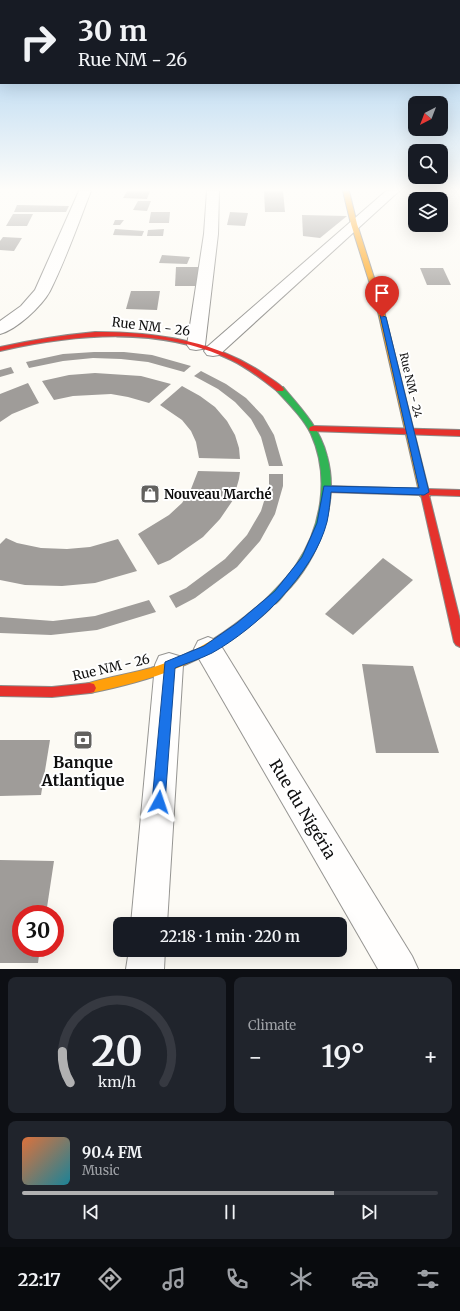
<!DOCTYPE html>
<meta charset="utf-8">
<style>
:root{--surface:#171b24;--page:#20242c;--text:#f1f3f6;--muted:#9ea1a6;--line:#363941;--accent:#b1b1b2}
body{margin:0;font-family:Merriweather,serif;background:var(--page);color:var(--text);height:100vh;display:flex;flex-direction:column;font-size:15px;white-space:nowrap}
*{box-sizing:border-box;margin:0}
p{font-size:13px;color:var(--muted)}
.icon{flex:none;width:22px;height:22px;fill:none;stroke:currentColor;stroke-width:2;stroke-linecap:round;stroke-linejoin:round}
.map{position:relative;height:969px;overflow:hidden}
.sheet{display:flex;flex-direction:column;gap:8px;padding:8px;background:#0d0f14;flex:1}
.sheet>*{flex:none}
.guide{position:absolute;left:0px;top:0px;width:460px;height:84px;box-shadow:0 4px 16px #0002;background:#171b24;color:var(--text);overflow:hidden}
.needle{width:26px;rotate:222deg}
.controls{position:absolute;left:408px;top:96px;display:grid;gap:8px}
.controls a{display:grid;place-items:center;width:40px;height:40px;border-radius:8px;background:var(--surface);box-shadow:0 4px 16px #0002;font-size:20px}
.speed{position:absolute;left:12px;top:905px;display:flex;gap:8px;font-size:20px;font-weight:700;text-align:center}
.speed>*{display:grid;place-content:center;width:52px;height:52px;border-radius:50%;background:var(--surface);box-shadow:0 4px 16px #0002;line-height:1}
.speed .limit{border:6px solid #d22;background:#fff;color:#111}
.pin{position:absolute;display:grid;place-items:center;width:34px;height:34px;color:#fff;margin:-41px -17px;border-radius:50% 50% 50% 0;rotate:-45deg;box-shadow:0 0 4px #0007}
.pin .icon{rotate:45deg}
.me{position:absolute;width:44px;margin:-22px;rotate:5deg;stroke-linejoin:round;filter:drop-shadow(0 0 3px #0008)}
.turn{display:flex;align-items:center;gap:14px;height:84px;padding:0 12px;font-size:18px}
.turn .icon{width:52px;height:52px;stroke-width:2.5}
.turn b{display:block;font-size:28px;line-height:34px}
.big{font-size:30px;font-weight:600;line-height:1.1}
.sheet .card{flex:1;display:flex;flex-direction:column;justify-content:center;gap:6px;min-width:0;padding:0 14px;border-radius:8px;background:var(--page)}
.sheet .dial{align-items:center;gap:0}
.dial svg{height:104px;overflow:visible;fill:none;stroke:var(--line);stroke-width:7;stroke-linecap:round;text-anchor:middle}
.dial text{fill:var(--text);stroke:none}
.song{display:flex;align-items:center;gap:12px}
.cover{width:48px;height:48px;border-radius:6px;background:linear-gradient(135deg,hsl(20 70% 55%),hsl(190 70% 35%))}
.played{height:4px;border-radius:2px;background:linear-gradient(90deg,var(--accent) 75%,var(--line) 75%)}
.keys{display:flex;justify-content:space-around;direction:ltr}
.heat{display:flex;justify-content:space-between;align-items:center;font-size:22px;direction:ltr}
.sheet .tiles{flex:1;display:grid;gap:8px;grid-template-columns:1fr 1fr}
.card:last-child{grid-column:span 2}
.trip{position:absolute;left:113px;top:917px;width:234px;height:40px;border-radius:8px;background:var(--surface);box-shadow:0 4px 16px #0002;font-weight:600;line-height:40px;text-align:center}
.menu{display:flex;height:64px;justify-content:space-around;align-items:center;background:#090b0e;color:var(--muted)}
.menu .icon{width:28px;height:28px}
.menu .current{color:var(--accent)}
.menu b{font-size:18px;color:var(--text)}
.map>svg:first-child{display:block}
.building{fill:#9f9c99}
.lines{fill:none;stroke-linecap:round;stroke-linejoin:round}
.street-casing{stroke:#969592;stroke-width:2}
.fast-casing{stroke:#8c8b89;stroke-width:2}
.slow-casing{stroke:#8c8b89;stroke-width:2}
.jam-casing{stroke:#8c8b89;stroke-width:2}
.street{fill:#fffefd;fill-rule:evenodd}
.fast{fill:#30b455;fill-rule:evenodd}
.slow{fill:#ff9f0a;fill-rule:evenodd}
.jam{fill:#e5322d;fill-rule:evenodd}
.route{fill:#1a73e8;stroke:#114b97}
.labels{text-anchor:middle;stroke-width:4;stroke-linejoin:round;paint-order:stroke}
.far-street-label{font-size:11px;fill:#0f0f0f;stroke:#fff}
.street-label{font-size:13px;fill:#0f0f0f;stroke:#fff}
.poi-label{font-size:13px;font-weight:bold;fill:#0f0f0f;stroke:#fff;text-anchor:start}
.near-poi-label{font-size:16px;font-weight:bold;fill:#0f0f0f;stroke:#fff}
.near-street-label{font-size:16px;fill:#0f0f0f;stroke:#fff}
</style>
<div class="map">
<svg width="460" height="969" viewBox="0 0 460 969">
<rect width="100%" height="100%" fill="#fcfaf4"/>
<g class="building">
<polygon points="127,191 150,191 147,199 123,198"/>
<polygon points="264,191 283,191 285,212 265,212"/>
<polygon points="138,201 151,201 147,211 133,210"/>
<polygon points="17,205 69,206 66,212 14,212"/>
<polygon points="151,212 170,212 169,223 149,223"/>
<polygon points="230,212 248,213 245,226 227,225"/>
<polygon points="13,214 33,214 27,226 6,226"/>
<polygon points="302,215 347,216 320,238 303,236"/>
<polygon points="115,220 124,220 120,225 113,225"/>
<polygon points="115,229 144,231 142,236 113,235"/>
<polygon points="164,229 163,236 147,236 148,230"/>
<polygon points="3,237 22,238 14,251 0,250 0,241"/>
<polygon points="162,255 190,257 187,264 159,263"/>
<polygon points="176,267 200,267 200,286 175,286"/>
<polygon points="420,268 443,268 451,285 427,285"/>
<polygon points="131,291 160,291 157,310 126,309"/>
<polygon points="94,352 124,352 152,355 191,366 184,372 148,362 121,359 93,358 63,361 29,368 26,362 63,354"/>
<polygon points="11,367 14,373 0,377 0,370"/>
<polygon points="201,371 226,384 246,398 263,416 274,435 283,466 269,466 261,437 251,419 235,402 218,389 194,376"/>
<polygon points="95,373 141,376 171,384 149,403 128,397 111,394 73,396 54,400 42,381 69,375"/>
<polygon points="28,383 39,403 12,414 0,422 0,394"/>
<polygon points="182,386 200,396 215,407 227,421 235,435 239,448 240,459 199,458 196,442 191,431 182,420 160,405"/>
<polygon points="198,471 240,472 239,479 233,500 220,519 203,537 170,560 158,565 138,534 169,515 182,503 191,489"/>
<polygon points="269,474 283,474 283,486 275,514 260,541 237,567 195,598 176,608 169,596 186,588 225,559 247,535 261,511 269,485"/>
<polygon points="6,538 17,543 41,548 67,549 90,547 118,539 137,571 95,583 62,586 25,585 0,580 0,544"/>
<polygon points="383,558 413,580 353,635 325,614"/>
<polygon points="149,600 156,612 97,630 51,635 0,633 0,617 53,621 95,616"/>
<polygon points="362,664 413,666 439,753 376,753"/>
<polygon points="0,740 50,740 41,795 0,796"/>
<polygon points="0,860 54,861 46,914 21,914 21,948 40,948 38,963 0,963"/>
</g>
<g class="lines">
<defs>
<g id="street">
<path d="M79,191H91C78,224 66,259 50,291C42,306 16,330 0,334V321L21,306L35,290Z"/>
<polygon points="207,191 219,191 218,234 205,345 202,349 196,350 190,349 187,345 204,234"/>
<polygon points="386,191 399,191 219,355 213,356 207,355 204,351 207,347"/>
<polygon points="208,637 218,641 412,956 418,969 378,969 198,657 194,649 198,641"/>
<polygon points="169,653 179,656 183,665 167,924 131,924 155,665 159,656"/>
<polygon points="129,950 165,950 164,969 126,969"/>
</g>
<path id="fast" d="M277,387H283C301,408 320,428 327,456C340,503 319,559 285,593C280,599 275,608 266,605L265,602L266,599C277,588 288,577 296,565C322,527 330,476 311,434C303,418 289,404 277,391L276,389Z"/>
<g id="slow">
<polygon points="343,191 349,191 357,224 382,303 430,496 425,499 420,496 376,303 351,224"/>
<path d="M270,598L274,599L275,602C271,610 260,617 253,623C207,663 149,681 90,693L86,692L84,688L86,684C106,677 130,674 151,668C197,653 231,630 266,599Z"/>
</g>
<g id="jam">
<path d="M95,332C154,332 215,340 264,374C271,379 279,383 284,389L283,391H277C263,380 248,368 231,360C160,326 75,334 0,351V347C32,340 63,335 95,332Z"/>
<polygon points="313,426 460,430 460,436 310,431 309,429 310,427"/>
<polygon points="327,486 460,490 460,496 429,495 460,620 460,647 456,645 454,642 421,495 327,492 322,489"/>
<polygon points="90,683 94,684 96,688 94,692 90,693 52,697 0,696 0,686 52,687"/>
</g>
</defs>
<use href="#street" class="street-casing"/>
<use href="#fast" class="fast-casing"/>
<use href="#slow" class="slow-casing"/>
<use href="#jam" class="jam-casing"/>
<use href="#street" class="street"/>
<use href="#fast" class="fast"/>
<use href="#slow" class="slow"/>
<use href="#jam" class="jam"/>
</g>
<linearGradient id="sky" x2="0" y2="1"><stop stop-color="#9bc9ee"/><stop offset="0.58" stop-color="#fefdfa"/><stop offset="1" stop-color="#fefdfa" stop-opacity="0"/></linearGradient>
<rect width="460" height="327" fill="url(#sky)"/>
<path class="route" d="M380,315L386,317L429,492L424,495L331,492C330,502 329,513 327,522C314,573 257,628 212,653C200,659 187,663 175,668L165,802L163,807L159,809L154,807L152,802L165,662L204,646L237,623L275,591L302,557L317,523L324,486L419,488Z"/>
<defs>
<symbol id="shop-square" viewBox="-11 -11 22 22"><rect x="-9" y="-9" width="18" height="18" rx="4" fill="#62615f" stroke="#fff"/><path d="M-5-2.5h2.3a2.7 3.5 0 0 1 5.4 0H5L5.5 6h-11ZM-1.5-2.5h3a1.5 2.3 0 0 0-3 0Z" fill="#fff"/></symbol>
<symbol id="bank-square" viewBox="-11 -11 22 22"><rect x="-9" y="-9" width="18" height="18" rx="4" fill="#62615f" stroke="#fff"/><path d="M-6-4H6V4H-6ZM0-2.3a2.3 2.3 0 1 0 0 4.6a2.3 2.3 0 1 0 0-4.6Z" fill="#fff"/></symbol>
</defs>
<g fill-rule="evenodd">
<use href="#shop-square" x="139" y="483" width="22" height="22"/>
<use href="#bank-square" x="72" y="729" width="22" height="22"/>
</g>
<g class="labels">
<g class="far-street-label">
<text transform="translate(411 385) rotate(77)" y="4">Rue NM - 24</text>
</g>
<g class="street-label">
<text transform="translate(151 326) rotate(7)" y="5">Rue NM - 26</text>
<text transform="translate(111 667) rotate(-13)" y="5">Rue NM - 26</text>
</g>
<g class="poi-label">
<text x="164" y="499">Nouveau Marché</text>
</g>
<g class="near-poi-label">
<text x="83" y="768">Banque<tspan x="83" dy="18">Atlantique</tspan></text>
</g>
<g class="near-street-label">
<text transform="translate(303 809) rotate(59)" y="6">Rue du Nigéria</text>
</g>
</g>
</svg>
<div class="controls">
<a><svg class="needle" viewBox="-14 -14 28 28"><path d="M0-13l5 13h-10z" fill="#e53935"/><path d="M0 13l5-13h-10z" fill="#9ea1a6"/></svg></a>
<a><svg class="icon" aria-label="search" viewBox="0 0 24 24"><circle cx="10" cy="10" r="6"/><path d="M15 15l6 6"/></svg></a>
<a><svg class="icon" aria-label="layers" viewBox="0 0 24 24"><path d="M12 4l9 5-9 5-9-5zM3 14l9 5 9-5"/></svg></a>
</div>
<div class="speed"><div class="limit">30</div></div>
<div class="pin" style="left:382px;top:317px;background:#d93025"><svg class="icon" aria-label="arrive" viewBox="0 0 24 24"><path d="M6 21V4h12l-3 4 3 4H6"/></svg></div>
<svg class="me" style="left:159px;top:802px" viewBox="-20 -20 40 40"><path d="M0-17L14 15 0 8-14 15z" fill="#1a73e8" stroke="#fff" stroke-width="4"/></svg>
<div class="trip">22:18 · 1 min · 220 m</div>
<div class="guide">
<div class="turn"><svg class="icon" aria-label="right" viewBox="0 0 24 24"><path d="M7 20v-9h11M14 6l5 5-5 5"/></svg><div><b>30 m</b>Rue NM - 26</div></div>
</div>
</div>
<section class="sheet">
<div class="tiles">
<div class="card dial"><svg viewBox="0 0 100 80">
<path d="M14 69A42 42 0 1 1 86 69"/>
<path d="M14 69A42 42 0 0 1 8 45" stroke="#b1b1b2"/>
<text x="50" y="56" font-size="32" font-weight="700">20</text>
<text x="50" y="72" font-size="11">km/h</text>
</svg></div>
<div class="card"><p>Climate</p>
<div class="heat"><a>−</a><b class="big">19°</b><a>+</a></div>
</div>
<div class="card">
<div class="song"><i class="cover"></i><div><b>90.4 FM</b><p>Music</p></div></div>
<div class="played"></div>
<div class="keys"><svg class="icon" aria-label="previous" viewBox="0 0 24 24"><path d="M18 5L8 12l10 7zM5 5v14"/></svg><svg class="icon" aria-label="pause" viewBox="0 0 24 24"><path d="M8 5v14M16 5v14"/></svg><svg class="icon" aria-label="next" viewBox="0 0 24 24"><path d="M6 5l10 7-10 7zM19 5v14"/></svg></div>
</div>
</div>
</section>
<nav class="menu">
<b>22:17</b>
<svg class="icon current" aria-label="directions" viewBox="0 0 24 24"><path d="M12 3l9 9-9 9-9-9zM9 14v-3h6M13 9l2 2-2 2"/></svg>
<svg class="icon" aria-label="music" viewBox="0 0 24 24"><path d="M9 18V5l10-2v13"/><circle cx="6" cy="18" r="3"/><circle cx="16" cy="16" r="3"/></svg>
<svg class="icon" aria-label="phone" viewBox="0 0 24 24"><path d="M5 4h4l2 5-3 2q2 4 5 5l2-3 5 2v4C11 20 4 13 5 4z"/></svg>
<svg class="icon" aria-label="climate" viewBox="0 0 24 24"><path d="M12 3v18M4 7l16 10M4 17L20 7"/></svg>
<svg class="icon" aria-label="car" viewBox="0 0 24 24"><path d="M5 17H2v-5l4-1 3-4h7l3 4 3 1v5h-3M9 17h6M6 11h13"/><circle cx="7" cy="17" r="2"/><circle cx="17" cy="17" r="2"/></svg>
<svg class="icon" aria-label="filters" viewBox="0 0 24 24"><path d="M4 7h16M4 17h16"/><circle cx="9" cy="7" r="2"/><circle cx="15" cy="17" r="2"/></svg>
</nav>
